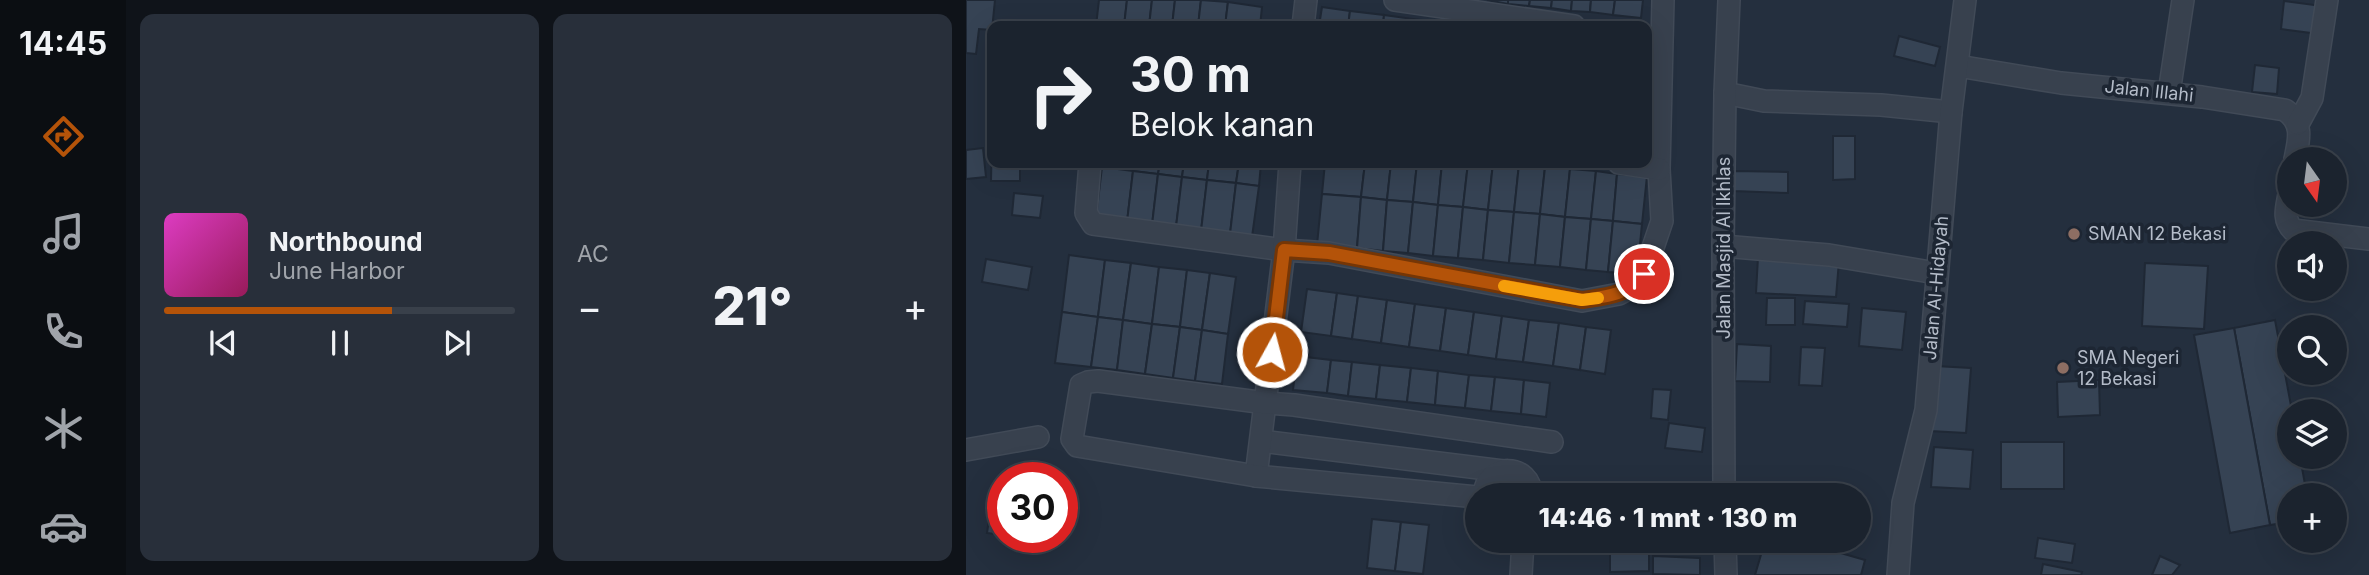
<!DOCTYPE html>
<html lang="id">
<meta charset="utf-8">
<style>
:root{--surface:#1b232e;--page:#282f3a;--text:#f1f3f6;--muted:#a0a4aa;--line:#39404a;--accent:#b45309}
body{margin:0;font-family:Inter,sans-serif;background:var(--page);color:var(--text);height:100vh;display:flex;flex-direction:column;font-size:26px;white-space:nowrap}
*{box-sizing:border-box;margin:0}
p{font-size:23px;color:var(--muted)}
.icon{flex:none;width:38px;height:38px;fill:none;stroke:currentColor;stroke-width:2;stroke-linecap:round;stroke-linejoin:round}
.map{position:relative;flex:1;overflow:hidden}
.panel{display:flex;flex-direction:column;gap:14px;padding:14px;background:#0f1319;width:840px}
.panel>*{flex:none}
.banner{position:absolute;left:21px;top:21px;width:665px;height:147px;border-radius:14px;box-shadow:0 7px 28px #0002,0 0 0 2px var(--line);background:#1b232e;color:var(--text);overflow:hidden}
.needle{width:46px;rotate:166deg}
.fabs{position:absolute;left:1311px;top:147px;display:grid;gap:14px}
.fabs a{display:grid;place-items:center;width:70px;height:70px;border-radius:50%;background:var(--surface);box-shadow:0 7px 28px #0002,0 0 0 2px var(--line);font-size:35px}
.speed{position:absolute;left:21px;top:462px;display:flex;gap:14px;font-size:35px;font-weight:700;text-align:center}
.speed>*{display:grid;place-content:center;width:91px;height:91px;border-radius:50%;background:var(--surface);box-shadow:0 7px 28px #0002,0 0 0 2px var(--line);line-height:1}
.speed .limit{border:10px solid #d22;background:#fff;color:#111}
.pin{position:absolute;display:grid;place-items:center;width:60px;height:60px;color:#fff;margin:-30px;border:4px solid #fff;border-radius:50%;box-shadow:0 2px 7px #0007}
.me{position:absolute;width:77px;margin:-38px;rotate:7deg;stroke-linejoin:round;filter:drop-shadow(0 0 5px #0008)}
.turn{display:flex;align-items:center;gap:24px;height:147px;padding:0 28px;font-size:32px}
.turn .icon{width:91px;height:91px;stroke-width:2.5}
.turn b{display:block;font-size:49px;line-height:60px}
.big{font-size:52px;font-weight:800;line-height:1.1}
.panel .tile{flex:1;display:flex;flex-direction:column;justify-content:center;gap:10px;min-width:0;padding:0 24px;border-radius:14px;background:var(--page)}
.song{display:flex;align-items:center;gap:21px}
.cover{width:84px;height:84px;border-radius:10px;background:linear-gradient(135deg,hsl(310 70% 55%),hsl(330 70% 35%))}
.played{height:7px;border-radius:4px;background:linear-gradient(90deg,var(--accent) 65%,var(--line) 65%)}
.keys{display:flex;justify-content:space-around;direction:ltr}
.heat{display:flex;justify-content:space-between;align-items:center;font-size:38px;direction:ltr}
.panel .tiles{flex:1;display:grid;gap:14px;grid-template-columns:repeat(2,1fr)}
.trip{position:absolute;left:499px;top:483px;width:406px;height:70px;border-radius:35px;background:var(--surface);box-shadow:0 7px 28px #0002,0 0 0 2px var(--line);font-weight:800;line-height:70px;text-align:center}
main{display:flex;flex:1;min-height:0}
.dock{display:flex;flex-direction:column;width:126px;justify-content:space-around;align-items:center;background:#0b0e12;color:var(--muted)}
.dock .icon{width:49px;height:49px}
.dock .current{color:var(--accent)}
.dock b{font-size:32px;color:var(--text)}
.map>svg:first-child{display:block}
.building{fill:#364354;stroke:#1f2835;stroke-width:2}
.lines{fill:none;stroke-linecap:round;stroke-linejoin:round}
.minor-casing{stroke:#414a57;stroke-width:24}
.minor{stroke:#38414e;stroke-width:21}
.route-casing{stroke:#753606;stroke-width:18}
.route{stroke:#b45309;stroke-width:12}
.slow{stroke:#f59e0b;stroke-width:12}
.education-dot{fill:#8d6e63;stroke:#1d2633;stroke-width:2.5}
.labels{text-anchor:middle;stroke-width:7;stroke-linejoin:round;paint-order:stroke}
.street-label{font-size:18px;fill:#b4bcc9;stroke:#1d2633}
.poi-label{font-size:18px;fill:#b4bcc9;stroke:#1d2633;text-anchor:start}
</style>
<main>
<nav class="dock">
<b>14:45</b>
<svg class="icon current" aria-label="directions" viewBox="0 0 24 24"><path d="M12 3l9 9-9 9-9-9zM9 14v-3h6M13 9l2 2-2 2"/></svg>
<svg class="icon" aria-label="music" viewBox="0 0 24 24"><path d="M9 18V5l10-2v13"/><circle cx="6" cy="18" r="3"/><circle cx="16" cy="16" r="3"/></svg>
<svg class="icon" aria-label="phone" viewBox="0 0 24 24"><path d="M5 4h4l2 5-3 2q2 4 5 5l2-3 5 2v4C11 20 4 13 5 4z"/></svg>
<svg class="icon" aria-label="climate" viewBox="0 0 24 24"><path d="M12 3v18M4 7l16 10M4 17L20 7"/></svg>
<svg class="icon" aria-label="car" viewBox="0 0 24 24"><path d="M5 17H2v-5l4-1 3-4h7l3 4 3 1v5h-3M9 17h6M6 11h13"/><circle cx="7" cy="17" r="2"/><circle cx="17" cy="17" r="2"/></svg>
</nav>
<section class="panel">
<div class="tiles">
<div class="tile">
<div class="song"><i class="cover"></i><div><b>Northbound</b><p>June Harbor</p></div></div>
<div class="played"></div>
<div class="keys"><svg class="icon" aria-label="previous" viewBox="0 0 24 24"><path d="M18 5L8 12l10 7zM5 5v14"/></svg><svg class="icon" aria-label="pause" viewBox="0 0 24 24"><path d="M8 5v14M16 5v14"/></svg><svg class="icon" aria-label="next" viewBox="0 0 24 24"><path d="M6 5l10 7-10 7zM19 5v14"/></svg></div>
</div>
<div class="tile"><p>AC</p>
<div class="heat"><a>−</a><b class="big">21°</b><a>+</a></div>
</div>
</div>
</section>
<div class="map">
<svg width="1403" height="575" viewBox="0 0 1403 575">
<rect width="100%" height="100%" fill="#242f3e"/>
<g class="building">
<polygon points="0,0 29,0 26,30 13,29 10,54 0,53"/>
<polygon points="133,0 161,0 158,26 130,26"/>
<polygon points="161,0 186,0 183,26 158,26"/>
<polygon points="186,0 209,0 206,26 183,26"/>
<polygon points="209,0 235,0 232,26 206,26"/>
<polygon points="235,0 262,2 259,26 232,26"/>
<polygon points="521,0 542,0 542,4"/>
<polygon points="542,0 564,0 563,6 542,4"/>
<polygon points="564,0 586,0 585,8 563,6"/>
<polygon points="586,0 606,0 605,11 585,8"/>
<polygon points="606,0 625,0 624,12 605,11"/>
<polygon points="625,0 649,0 647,15 624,12"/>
<polygon points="649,0 677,0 675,18 647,15"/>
<polygon points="1318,1 1356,6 1353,34 1315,29"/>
<polygon points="262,2 296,7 294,26 259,26"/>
<polygon points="356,7 384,11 382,26 353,26"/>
<polygon points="384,11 418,15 417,26 382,26"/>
<polygon points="418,15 447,19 446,26 417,26"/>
<polygon points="447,19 471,22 471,26 446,26"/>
<polygon points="471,22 496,25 496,26 471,26"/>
<polygon points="933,36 974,47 969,66 928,56"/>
<polygon points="1289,65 1313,68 1311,94 1286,92"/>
<polygon points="681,103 685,104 681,144"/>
<polygon points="26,130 26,163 54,163 54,181 25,181"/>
<polygon points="867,136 889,136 889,179 867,180"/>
<polygon points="17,148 20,177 0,179 0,150"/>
<polygon points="137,163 168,163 167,171 136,167"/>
<polygon points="168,163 194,163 192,174 167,171"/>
<polygon points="194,163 218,163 216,177 192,174"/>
<polygon points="218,163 243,163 241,180 216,177"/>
<polygon points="243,163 273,163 270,183 241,180"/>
<polygon points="273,163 295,163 293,186 270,183"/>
<polygon points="359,163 399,163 395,197 356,194"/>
<polygon points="399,163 425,163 421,200 395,197"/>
<polygon points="425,163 451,163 447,202 421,200"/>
<polygon points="451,163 476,163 472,205 447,202"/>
<polygon points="476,163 502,163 497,207 472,205"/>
<polygon points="502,163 527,163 522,210 497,207"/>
<polygon points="527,163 553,164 548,212 522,210"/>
<polygon points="553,164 579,167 574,214 548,212"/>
<polygon points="136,167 167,171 161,222 130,218"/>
<polygon points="579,167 604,169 599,217 574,214"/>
<polygon points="604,169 630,171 625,219 599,217"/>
<polygon points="167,171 192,174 186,225 161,222"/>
<polygon points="630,171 651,174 647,221 625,219"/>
<polygon points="767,171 822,172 822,193 767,191"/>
<polygon points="192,174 216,177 210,227 186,225"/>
<polygon points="651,174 681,176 676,224 647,221"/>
<polygon points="216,177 241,180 235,231 210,227"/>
<polygon points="241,180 270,183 264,234 235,231"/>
<polygon points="270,183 293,186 286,237 264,234"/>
<polygon points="48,193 77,196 74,218 46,215"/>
<polygon points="356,194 395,197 391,248 351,245"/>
<polygon points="395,197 421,200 417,251 391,248"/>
<polygon points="421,200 447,202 442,253 417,251"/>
<polygon points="447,202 472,205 467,256 442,253"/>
<polygon points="472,205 497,207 492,258 467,256"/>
<polygon points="497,207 522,210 517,260 492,258"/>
<polygon points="522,210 548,212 543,263 517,260"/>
<polygon points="548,212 574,214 569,265 543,263"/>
<polygon points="574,214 599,217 594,267 569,265"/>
<polygon points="599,217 625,219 620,270 594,267"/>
<polygon points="625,219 647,221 642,272 620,270"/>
<polygon points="647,221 676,224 671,274 642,272"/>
<polygon points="103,255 139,260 132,317 96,312"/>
<polygon points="792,257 873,261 870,297 790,293"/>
<polygon points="20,259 66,267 62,290 16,282"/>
<polygon points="139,260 165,263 157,320 132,317"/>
<polygon points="165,263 193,267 186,324 157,320"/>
<polygon points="1179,263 1242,266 1238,329 1176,326"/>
<polygon points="193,267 221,270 214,327 186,324"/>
<polygon points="221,270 244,273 236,330 214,327"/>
<polygon points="244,273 270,277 262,334 236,330"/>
<polygon points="341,289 371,293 365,336 335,332"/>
<polygon points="371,293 392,296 386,339 365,336"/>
<polygon points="392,296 421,300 415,343 386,339"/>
<polygon points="801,298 829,298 829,325 800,325"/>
<polygon points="421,300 449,304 443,347 415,343"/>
<polygon points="839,301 883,304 881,327 837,324"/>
<polygon points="449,304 480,308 474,351 443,347"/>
<polygon points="480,308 508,312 502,355 474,351"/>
<polygon points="896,308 940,312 936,350 893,346"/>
<polygon points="96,312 132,317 125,367 89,363"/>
<polygon points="508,312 536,316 530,359 502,355"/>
<polygon points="536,316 563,320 557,362 530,359"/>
<polygon points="132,317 157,320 151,370 125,367"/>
<polygon points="157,320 186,324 179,374 151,370"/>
<polygon points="563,320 593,323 587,366 557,362"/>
<polygon points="1309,320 1326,411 1323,411 1323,457 1334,457 1341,495 1323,495 1323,522 1304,525 1268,328"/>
<polygon points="593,323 620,327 614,370 587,366"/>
<polygon points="186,324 214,327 207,378 179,374"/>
<polygon points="214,327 236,330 229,381 207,378"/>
<polygon points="620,327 645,330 639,374 614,370"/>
<polygon points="1268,328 1304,525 1264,533 1228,335"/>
<polygon points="236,330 262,334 256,384 229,381"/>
<polygon points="771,344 805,346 804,382 769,381"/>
<polygon points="835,347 859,348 856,386 833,385"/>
<polygon points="331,356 365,360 361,393 327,390"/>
<polygon points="365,360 386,362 382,396 361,393"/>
<polygon points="386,362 414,365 410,399 382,396"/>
<polygon points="414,365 445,368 441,402 410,399"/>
<polygon points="969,366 1005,368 1000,433 964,431"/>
<polygon points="445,368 472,371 469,405 441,402"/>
<polygon points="472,371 503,375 499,408 469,405"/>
<polygon points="503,375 529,377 525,411 499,408"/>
<polygon points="529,377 558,380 555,414 525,411"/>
<polygon points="558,380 584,383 580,417 555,414"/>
<polygon points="1133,380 1134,415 1092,417 1091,382"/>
<polygon points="687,389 705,390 702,420 685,418"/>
<polygon points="703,423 739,428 736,452 699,448"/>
<rect x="1035" y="442" width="63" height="47"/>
<polygon points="968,447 1007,450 1004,489 965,487"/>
<polygon points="811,483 837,487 836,495 809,495"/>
<polygon points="25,506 37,508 37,535 21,533"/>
<polygon points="406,519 435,522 429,571 401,568"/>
<polygon points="435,522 463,525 457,574 429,571"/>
<polygon points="1072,538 1109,544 1106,563 1069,558"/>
<polygon points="682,541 720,541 719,546"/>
<polygon points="799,541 833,541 899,560 895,575 789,575"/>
<polygon points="683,547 683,571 644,572 644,548"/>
<polygon points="687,556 734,558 734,575 687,574"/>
<polygon points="1194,556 1214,565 1206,575 1186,575"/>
<polygon points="1077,564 1116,572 1115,575 1075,575"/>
</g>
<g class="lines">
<defs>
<g id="minor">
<polyline points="429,0 608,26"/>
<polyline points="337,26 340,0"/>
<path d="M992,66L1095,83L1236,97L1319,110C1338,123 1333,140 1329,159"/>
<polyline points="759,93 798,101 915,105 985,112"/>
<polyline points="1203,93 1217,0"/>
<polyline points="1332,124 1346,98 1361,0"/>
<polyline points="124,163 120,213 127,224 318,250 363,253 616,301 653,294 668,286 678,274 696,221 693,169 697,0"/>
<polyline points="653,163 693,169"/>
<path d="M1323,194C1321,207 1316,219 1327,230L1403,239"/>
<polyline points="757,246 863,255 970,273"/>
<polyline points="295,441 537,471"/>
<polyline points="0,450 72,437"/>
<polyline points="290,476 318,250 324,163"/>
<path d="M518,495C520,462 565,463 565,495"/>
<polyline points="758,495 757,246 759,93 763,0"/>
<polyline points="511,497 290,476 111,446 106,439 115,385 122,382 132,381 300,403 328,405 586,442"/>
<polyline points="759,541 760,575"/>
<polyline points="555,575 557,541"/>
<polyline points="932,575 937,503 960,410 985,112 999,0"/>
</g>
</defs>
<use href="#minor" class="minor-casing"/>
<use href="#minor" class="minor"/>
</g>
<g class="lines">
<defs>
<path id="route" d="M306,352L318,250L363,253L616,300C643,296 659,296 678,274"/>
</defs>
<use href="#route" class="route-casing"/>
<use href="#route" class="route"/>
<polyline class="slow" points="538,286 616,300 632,298"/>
</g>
<g class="education-dot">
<circle cx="1108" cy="234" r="7"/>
<circle cx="1097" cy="368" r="7"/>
</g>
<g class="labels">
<g class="street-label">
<text transform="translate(1183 91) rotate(6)" y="6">Jalan Illahi</text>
<text transform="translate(758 248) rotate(-90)" y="6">Jalan Masjid Al Ikhlas</text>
<text transform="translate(970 288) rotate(-85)" y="6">Jalan Al-Hidayah</text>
</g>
<g class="poi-label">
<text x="1122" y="240">SMAN 12 Bekasi</text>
<text x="1111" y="364">SMA Negeri<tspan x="1111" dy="21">12 Bekasi</tspan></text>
</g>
</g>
</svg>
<div class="fabs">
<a><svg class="needle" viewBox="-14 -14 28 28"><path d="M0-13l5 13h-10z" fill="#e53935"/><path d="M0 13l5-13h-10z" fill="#a0a4aa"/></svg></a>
<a><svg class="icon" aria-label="sound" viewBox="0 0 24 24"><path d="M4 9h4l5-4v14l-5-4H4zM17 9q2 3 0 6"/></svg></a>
<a><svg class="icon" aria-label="search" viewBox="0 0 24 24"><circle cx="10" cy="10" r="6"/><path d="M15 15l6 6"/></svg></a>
<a><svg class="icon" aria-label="layers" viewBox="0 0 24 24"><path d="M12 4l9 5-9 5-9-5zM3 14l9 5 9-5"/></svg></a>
<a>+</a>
</div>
<div class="speed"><div class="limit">30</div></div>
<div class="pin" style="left:678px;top:274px;background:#d93025"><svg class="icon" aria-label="arrive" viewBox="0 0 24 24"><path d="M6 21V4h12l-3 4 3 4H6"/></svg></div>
<svg class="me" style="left:306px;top:352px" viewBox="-20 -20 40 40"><circle r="17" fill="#b45309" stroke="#fff" stroke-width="3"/><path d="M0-11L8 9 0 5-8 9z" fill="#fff"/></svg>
<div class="trip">14:46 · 1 mnt · 130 m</div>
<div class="banner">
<div class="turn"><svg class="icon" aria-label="right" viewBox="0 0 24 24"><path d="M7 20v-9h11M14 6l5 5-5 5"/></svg><div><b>30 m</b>Belok kanan</div></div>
</div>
</div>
</main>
